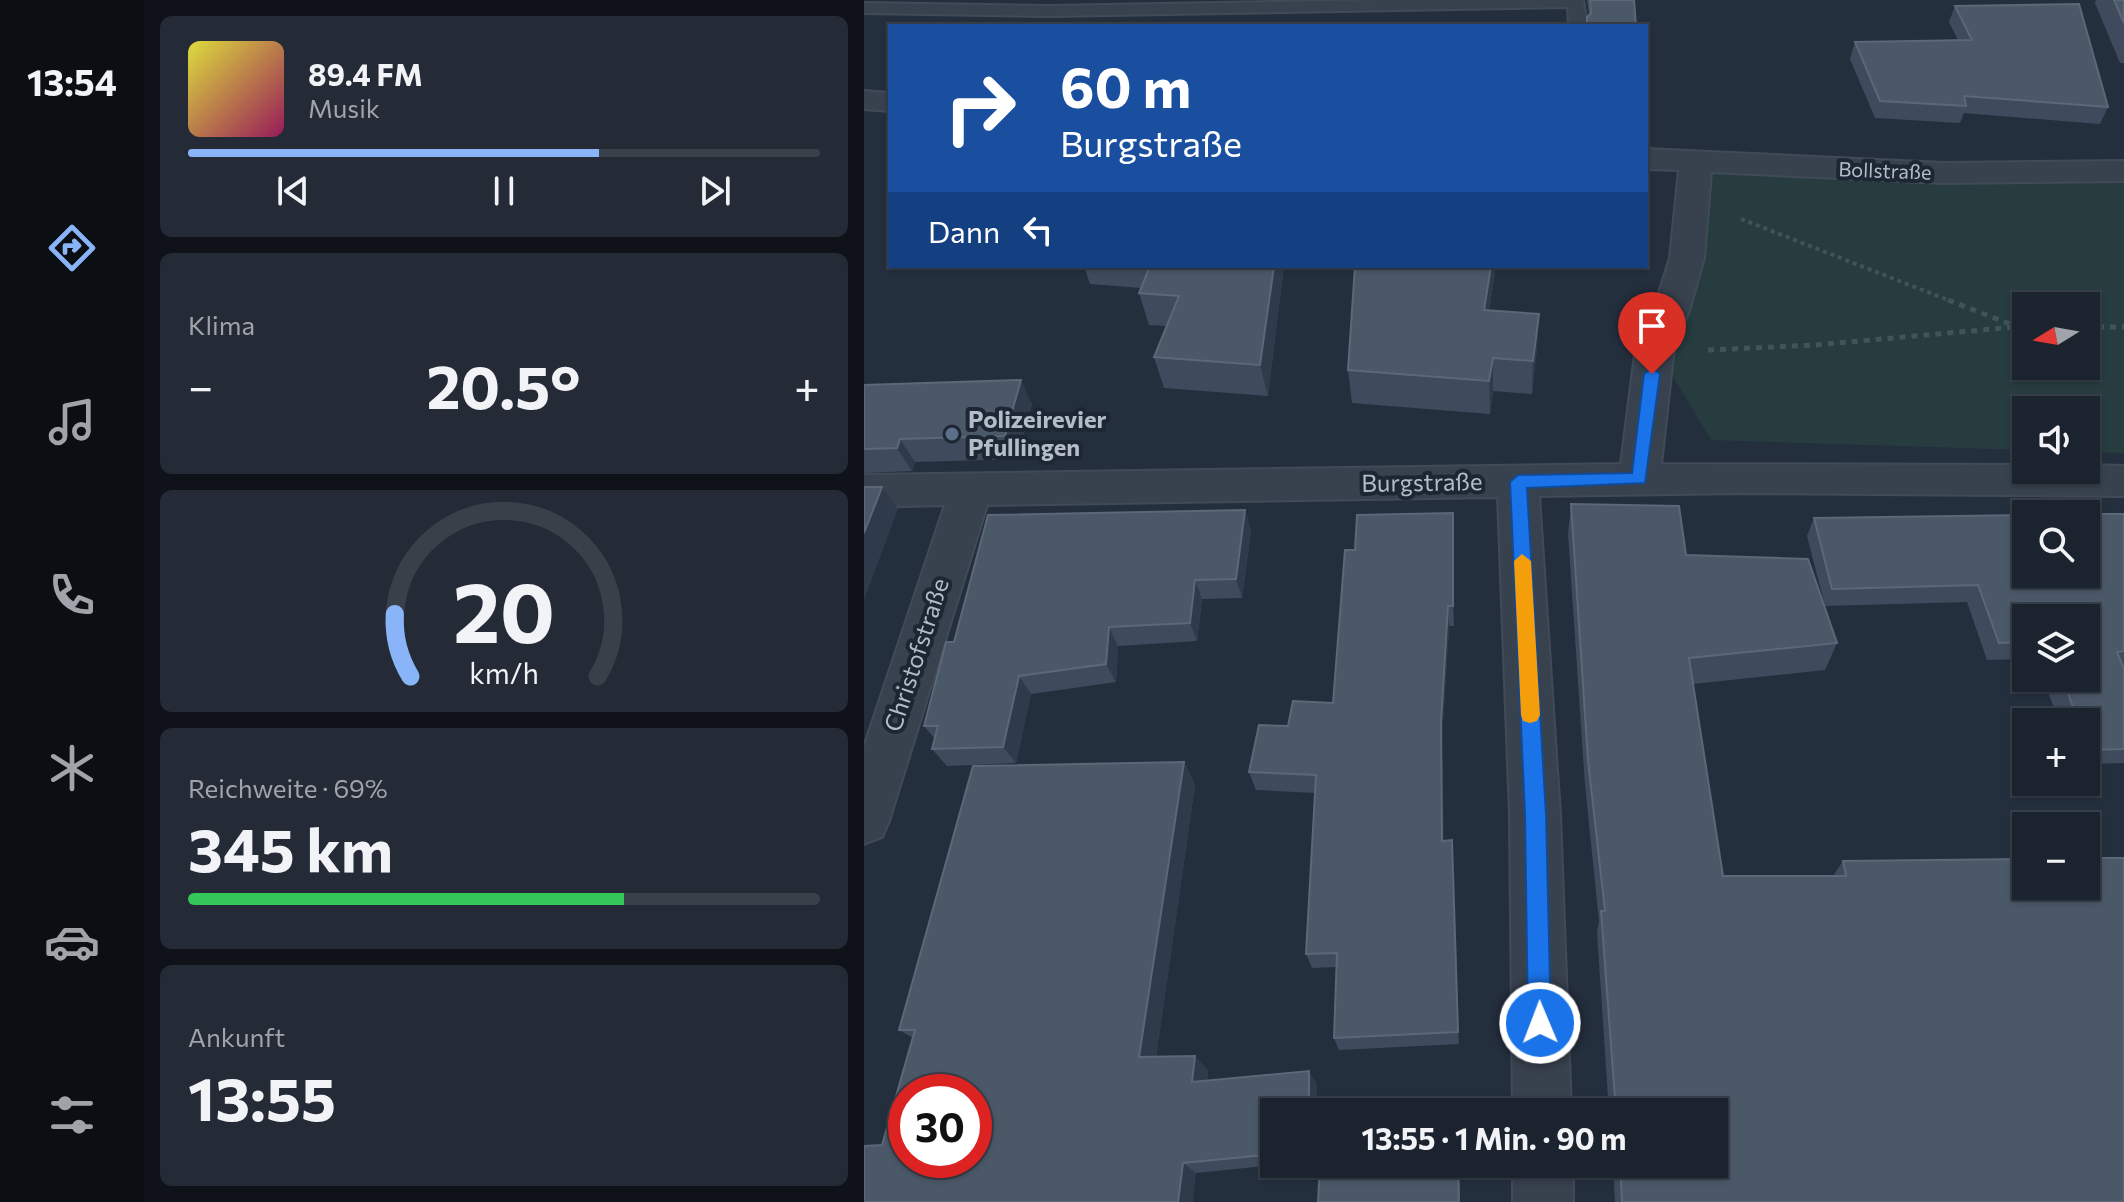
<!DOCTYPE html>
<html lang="de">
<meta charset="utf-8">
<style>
:root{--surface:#1b232e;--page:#242b36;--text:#f1f3f6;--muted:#a0a4aa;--line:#39404a;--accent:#8ab4f8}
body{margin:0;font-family:Commissioner,sans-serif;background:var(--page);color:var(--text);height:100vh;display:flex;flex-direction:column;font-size:30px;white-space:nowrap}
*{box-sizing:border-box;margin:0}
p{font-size:26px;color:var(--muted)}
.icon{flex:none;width:44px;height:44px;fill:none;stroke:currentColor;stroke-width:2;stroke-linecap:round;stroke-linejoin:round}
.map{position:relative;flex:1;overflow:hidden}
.side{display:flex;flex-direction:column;gap:16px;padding:16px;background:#0f1319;width:720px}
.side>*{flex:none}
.guide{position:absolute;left:24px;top:24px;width:760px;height:244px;border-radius:0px;box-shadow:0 2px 6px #0004,0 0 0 2px var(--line);background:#1a4fa0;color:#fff;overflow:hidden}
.needle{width:52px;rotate:259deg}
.buttons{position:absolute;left:1148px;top:292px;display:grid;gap:16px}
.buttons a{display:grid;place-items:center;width:88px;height:88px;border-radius:0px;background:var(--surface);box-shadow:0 2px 6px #0004,0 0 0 2px var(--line);font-size:40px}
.speed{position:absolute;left:24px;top:1074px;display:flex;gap:16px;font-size:40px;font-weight:700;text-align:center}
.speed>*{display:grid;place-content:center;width:104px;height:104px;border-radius:50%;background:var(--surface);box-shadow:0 2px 6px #0004,0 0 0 2px var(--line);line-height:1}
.speed .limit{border:12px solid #d22;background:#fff;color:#111}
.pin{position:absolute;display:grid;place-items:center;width:68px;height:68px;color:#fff;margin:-82px -34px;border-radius:50% 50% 50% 0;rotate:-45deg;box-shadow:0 0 8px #0007}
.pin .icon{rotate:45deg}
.me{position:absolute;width:88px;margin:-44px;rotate:359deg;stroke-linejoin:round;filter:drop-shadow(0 0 6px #0008)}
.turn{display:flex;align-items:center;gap:28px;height:168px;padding:0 40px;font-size:36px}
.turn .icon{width:104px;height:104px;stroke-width:2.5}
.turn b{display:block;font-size:56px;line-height:68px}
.then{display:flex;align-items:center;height:76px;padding:0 40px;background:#0003;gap:16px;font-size:30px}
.big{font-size:60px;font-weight:700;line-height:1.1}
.side .card{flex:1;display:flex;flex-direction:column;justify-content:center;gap:12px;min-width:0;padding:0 28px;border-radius:12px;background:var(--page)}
.side .dial{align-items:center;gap:0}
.dial svg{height:208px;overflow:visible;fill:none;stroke:var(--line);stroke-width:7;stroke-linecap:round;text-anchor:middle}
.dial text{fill:var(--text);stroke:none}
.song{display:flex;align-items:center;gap:24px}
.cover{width:96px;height:96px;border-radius:12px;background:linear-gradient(135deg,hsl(60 70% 55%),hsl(330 70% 35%))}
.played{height:8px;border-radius:4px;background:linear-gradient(90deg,var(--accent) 65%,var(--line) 65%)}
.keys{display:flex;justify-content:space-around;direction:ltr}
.heat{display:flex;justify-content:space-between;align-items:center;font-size:44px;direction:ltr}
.charge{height:12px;border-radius:6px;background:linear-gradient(90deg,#34c759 69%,var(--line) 0)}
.trip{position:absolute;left:396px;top:1098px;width:468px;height:80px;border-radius:0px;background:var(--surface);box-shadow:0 2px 6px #0004,0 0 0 2px var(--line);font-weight:700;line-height:80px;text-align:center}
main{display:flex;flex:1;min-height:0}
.tabs{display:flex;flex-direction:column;width:144px;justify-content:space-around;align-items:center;background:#0b0e12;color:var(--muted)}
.tabs .icon{width:56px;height:56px}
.tabs .active{color:var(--accent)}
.tabs b{font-size:36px;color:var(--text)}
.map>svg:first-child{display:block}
.green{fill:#263c3f;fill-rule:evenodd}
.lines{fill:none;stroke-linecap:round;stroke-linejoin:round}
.lane-casing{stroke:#414a57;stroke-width:4}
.street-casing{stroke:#414a57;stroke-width:4}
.path-far1{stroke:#3f5557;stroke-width:4;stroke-dasharray:4 4;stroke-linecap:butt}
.path{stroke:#3f5557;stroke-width:5;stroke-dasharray:6 6;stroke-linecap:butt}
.lane{fill:#38414e;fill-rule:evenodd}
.street{fill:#38414e;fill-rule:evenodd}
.wall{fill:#3f4b5c}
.shaded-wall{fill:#2f3b4b}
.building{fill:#4b5868;stroke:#5c6777;stroke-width:2;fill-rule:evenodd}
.route{fill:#1a73e8;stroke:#114b97;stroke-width:2}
.slow{fill:#f59e0b}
.service-dot{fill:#5c6f8a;stroke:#1d2633;stroke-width:3}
.labels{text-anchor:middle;stroke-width:8;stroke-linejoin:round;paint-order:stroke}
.far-street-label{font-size:20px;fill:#b4bcc9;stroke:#1d2633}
.poi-label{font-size:24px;font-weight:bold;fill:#b4bcc9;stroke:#1d2633;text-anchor:start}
.street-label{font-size:24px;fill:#b4bcc9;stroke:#1d2633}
</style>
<main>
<nav class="tabs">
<b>13:54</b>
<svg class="icon active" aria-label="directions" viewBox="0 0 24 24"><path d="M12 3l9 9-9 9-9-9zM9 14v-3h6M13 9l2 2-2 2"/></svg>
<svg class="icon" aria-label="music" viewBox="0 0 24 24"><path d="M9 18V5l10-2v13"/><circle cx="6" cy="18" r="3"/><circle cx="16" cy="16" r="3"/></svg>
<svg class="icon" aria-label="phone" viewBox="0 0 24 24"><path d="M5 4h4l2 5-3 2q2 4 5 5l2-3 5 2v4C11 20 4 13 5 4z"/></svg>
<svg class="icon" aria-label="climate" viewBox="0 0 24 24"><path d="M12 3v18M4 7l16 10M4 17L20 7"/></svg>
<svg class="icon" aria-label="car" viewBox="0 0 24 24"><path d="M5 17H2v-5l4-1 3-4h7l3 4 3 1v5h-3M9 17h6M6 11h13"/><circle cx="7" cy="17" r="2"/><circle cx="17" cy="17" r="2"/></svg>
<svg class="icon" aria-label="filters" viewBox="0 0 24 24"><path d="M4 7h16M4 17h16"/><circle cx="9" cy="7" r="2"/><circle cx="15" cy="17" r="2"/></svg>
</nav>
<section class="side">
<div class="card">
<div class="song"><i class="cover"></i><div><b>89.4 FM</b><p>Musik</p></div></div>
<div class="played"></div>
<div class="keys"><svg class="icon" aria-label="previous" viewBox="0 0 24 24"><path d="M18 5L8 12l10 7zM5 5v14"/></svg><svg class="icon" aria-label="pause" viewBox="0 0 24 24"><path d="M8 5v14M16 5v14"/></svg><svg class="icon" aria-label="next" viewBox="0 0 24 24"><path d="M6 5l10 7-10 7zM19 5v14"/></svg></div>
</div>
<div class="card"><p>Klima</p>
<div class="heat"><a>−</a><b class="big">20.5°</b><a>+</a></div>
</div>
<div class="card dial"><svg viewBox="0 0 100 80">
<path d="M14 69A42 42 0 1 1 86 69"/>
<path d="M14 69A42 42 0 0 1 8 45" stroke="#8ab4f8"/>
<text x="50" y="56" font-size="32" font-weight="700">20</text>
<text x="50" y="72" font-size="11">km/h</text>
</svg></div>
<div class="card"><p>Reichweite · 69%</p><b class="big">345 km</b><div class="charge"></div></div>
<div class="card"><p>Ankunft</p><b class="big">13:55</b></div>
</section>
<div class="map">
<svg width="1260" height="1202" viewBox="0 0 1260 1202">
<rect width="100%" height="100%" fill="#242f3e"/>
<path class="green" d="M832,163L1260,171V453L1222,452V410H1162V450L847,440L791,347ZM1162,306H1222V366H1162Z"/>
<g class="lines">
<defs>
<polygon id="lane" points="520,0 719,0 723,26 705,26 704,7 185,16 0,13 0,3 185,6"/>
<g id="street">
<polygon points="0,91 26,93 26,111 0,109"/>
<polygon points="782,149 1079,163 1260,161 1260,181 1079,183 847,172 840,258 825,311 810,347 797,464 1162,465 1162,470 1222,470 1222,465 1260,466 1260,496 877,493 675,496 696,815 707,1112 649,1112 646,815 634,497 123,505 25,821 18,837 0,844 0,747 81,505 0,507 0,475 757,464 772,347 789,311 806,258 815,170 782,169"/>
<rect x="649" y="1164" width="60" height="38"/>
</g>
</defs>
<use href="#lane" class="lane-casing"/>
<use href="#street" class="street-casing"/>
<polyline class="path-far1" points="877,219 1089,302"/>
<g class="path">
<polyline points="1084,300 1151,326"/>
<polyline points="1222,327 1260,327"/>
<polyline points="844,350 951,345 1162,326"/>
</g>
<use href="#lane" class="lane"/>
<use href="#street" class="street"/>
</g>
<g class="wall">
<polygon points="723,0 770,0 772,26 722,26 723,17 725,15"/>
<polygon points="1232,0 1260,0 1260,63 1256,63 1231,3"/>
<polygon points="1091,6 1244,107 1236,124 1100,113 1096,123 1011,118 986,59 991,42 1094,40 1085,22"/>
<polygon points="220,266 420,266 404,396 300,388 290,357 303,326 285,325 275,293 277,288 226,284"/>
<polygon points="632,266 625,310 675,314 673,347 668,394 629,391 626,414 488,403 484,370"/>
<polygon points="0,385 168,404 153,459 51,462 48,471 0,473"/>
<polygon points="707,504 822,555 973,643 961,670 829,684 859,876 969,876 979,861 1260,1202 751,1202 749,1164 850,1164 850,1112 745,1112 733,932 735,921 721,785 704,534"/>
<polygon points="589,513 590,626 585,626 578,740 579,841 588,840 595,1044 475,1050 470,1038 472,967 448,968 442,954 451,793 392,790 385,772 424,726 469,703 491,550"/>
<polygon points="1260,514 1260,667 1259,667 1260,763 1222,764 1222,722 1195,722 1179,678 1222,678 1162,618 1162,659 1123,660 1103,602 961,606 943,536 950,518"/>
<polygon points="387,530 378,598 338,599 333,641 254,646 252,682 167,694 152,763 83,766 68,749 71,739 60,726 90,642"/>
<polygon points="320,762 331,785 292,1057 344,1070 343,1081 453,1084 410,1112 410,1164 419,1164 332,1173 49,1038 35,1030"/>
</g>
<g class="shaded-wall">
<polygon points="410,266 420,266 404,396 396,365"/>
<polygon points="627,266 632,266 620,343 620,310"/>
<polygon points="675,314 673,347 668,394 669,361"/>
<polygon points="629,358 629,391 626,414 625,381"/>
<polygon points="157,380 168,404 153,459 141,436"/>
<polygon points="36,439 51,462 48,471 33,448"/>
<polygon points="18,487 34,509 0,600 0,533"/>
<polygon points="381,510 387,530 378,598 372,579"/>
<polygon points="589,513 590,534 590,626 589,606"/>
<polygon points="331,580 338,599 333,641 326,623"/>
<polygon points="584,606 585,626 578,740 580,857 578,841 577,722"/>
<polygon points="245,627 254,646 252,682 242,664"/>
<polygon points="155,676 167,694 152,763 139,747"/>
<polygon points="320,762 331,785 290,1071 275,1057"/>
<polygon points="588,840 589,856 595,1044 594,1032"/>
<polygon points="331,1056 344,1070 341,1095 328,1082"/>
<polygon points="445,1071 453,1084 453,1112 445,1112"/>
<polygon points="319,1163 332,1173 329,1202 314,1202"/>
<polygon points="594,1164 596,1164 596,1202 595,1202"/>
</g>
<g class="building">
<polygon points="726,0 770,0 772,26 723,26 723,17 727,13"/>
<polygon points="1250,0 1260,0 1260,23"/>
<polygon points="1215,4 1244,107 1100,96 1102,106 1016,101 991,42 1108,40 1091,6"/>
<polygon points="286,266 410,266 396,365 290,357 315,296 275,293"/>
<polygon points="491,266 627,266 620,310 675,314 669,361 629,358 625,381 484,370"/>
<polygon points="157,380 141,436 36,439 33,448 0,449 0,385"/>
<polygon points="0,487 18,487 0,533"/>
<polygon points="707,504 815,506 822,555 944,559 973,643 825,658 859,876 982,876 979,861 1162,859 1162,886 1222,886 1222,858 1260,858 1260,1202 758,1202 756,1164 850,1164 850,1112 752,1112 737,911 741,911 724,760"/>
<polygon points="381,510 372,579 331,580 326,623 245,627 242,664 155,676 139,747 68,749 74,726 60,726 82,642 90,642 124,515"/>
<polygon points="589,513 589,606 584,606 577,722 578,841 588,840 594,1032 470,1038 473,953 442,954 452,775 385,772 395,725 424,726 429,701 469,703 481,550 491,550 493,515"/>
<polygon points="1222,514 1260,514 1260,651 1253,652 1260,669 1260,749 1225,750 1222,741 1222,722 1215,722 1198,678 1222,678 1222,618 1162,618 1162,642 1135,643 1114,585 968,589 950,518 1162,515 1162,574 1222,574"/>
<path d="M320,762L275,1057L331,1056L328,1082L445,1071V1112H410V1154L319,1163L314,1202H0V1146L18,1145L51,1030H35L109,766ZM42,1092H110V1160H42Z"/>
<polygon points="456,1164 594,1164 595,1202 454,1202"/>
</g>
<polygon class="route" points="788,368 796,374 781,483 663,488 682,815 687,1023 684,1031 676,1035 668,1031 664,1023 661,815 646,482 654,475 768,473 780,374"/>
<polygon class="slow" points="658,554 667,561 676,715 673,721 666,723 659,721 657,715 650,561"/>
<circle class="service-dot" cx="88" cy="434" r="8"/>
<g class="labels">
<g class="far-street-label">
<text transform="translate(1021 171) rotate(2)" y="7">Bollstraße</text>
</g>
<g class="poi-label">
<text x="104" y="428">Polizeirevier<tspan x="104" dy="28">Pfullingen</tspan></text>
</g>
<g class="street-label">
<text transform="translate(558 483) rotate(-1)" y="8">Burgstraße</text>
<text transform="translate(53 655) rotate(-72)" y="8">Christofstraße</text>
</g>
</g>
</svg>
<div class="buttons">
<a><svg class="needle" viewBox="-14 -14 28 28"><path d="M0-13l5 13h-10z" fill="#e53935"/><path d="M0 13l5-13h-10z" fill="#a0a4aa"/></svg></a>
<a><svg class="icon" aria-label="sound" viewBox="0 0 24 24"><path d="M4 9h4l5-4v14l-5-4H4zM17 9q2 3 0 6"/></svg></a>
<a><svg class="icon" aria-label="search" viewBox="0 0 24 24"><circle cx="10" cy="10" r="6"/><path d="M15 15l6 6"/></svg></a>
<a><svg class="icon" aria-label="layers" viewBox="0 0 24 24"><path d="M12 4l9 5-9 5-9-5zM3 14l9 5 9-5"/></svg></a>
<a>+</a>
<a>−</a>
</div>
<div class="speed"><div class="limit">30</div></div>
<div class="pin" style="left:788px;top:374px;background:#d93025"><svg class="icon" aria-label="arrive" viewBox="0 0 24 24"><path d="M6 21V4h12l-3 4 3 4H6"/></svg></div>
<svg class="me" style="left:676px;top:1023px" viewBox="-20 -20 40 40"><circle r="17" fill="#1a73e8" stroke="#fff" stroke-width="3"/><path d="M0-11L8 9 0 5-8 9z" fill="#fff"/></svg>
<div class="trip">13:55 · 1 Min. · 90 m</div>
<div class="guide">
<div class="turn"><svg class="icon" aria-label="right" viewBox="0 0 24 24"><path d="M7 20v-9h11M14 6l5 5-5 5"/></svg><div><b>60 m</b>Burgstraße</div></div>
<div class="then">Dann<svg class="icon" aria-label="left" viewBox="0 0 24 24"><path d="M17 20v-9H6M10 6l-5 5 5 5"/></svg></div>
</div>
</div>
</main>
